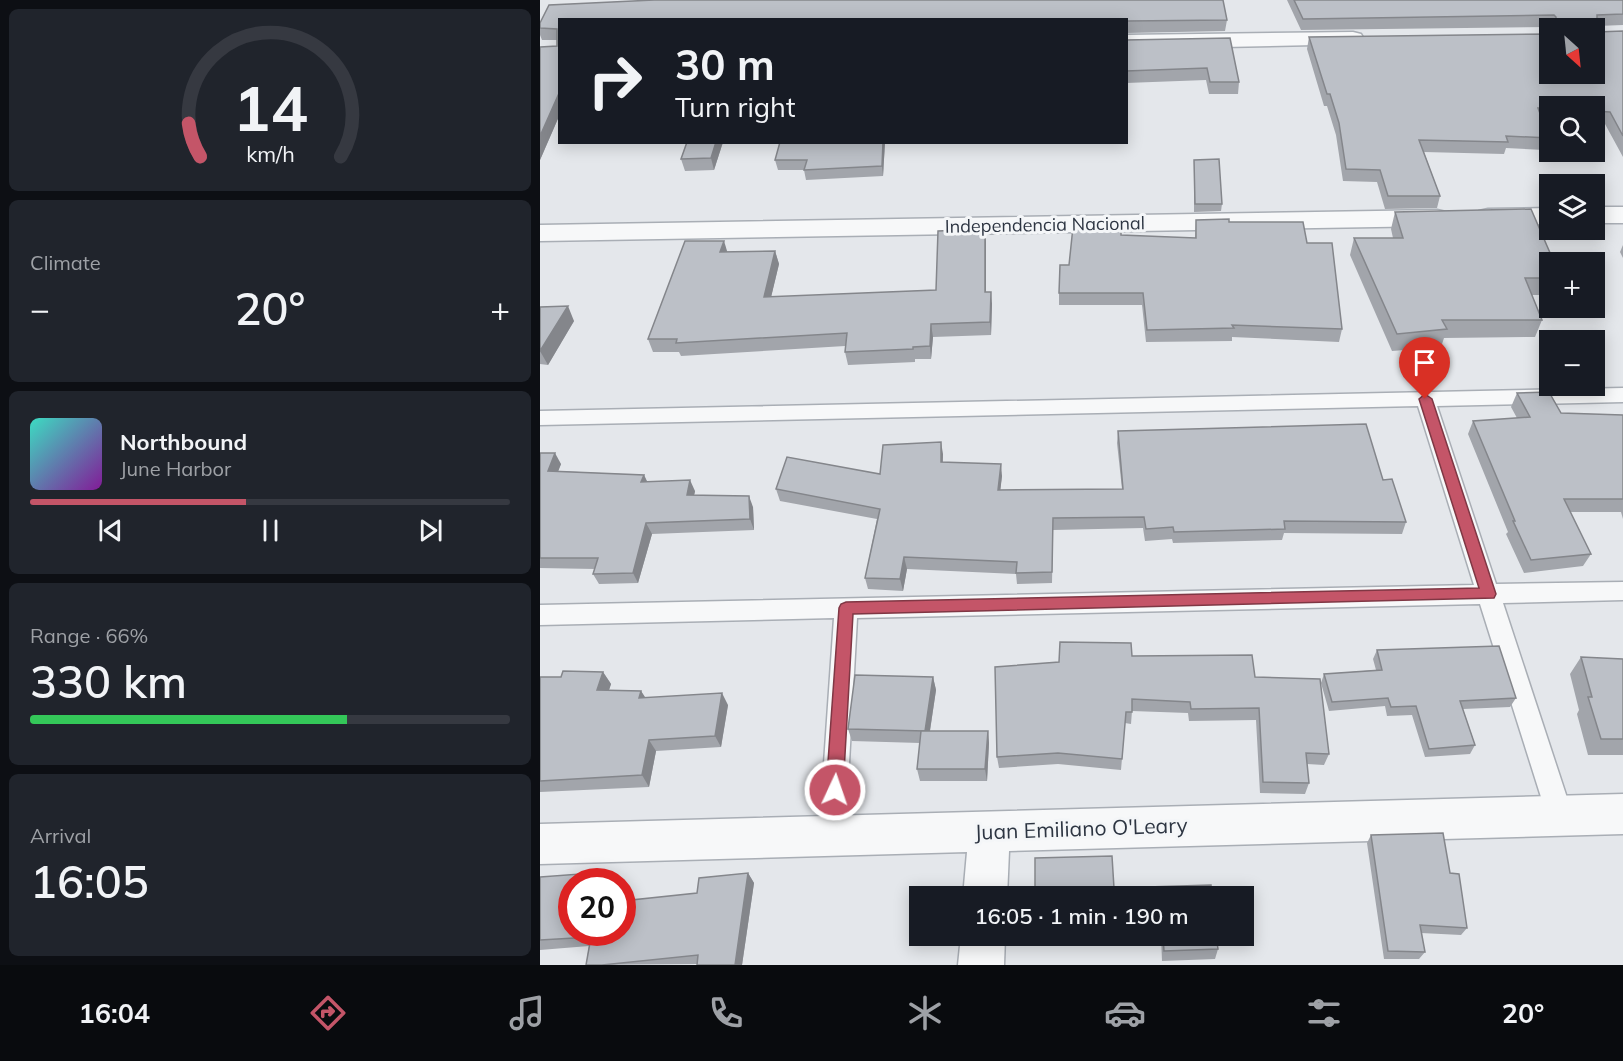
<!DOCTYPE html>
<meta charset="utf-8">
<style>
:root{--surface:#171b24;--page:#20242c;--text:#f1f3f6;--muted:#9ea1a6;--line:#363941;--accent:#c45568}
body{margin:0;font-family:Mulish,sans-serif;background:var(--page);color:var(--text);height:100vh;display:flex;flex-direction:column;font-size:22px;white-space:nowrap}
*{box-sizing:border-box;margin:0}
p{font-size:20px;color:var(--muted)}
.icon{flex:none;width:33px;height:33px;fill:none;stroke:currentColor;stroke-width:2;stroke-linecap:round;stroke-linejoin:round}
.map{position:relative;flex:1;overflow:hidden}
.drawer{display:flex;flex-direction:column;gap:9px;padding:9px;background:#0d0f14;width:540px}
.drawer>*{flex:none}
.banner{position:absolute;left:18px;top:18px;width:570px;height:126px;border-radius:0px;box-shadow:0 3px 15px #0003;background:#171b24;color:var(--text);overflow:hidden}
.needle{width:39px;rotate:153deg}
.fabs{position:absolute;left:999px;top:18px;display:grid;gap:12px}
.fabs a{display:grid;place-items:center;width:66px;height:66px;border-radius:0px;background:var(--surface);box-shadow:0 3px 15px #0003;font-size:30px}
.speed{position:absolute;left:18px;top:868px;display:flex;gap:12px;font-size:30px;font-weight:700;text-align:center}
.speed>*{display:grid;place-content:center;width:78px;height:78px;border-radius:50%;background:var(--surface);box-shadow:0 3px 15px #0003;line-height:1}
.speed .limit{border:9px solid #d22;background:#fff;color:#111}
.pin{position:absolute;display:grid;place-items:center;width:51px;height:51px;color:#fff;margin:-62px -26px;border-radius:50% 50% 50% 0;rotate:-45deg;box-shadow:0 0 6px #0007}
.pin .icon{rotate:45deg}
.me{position:absolute;width:66px;margin:-33px;rotate:3deg;stroke-linejoin:round;filter:drop-shadow(0 0 4px #0008)}
.turn{display:flex;align-items:center;gap:21px;height:126px;padding:0 18px;font-size:27px}
.turn .icon{width:78px;height:78px;stroke-width:2.5}
.turn b{display:block;font-size:42px;line-height:51px}
.big{font-size:45px;font-weight:600;line-height:1.1}
.drawer .tile{flex:1;display:flex;flex-direction:column;justify-content:center;gap:9px;min-width:0;padding:0 21px;border-radius:9px;background:var(--page)}
.drawer .dial{align-items:center;gap:0}
.dial svg{height:156px;overflow:visible;fill:none;stroke:var(--line);stroke-width:7;stroke-linecap:round;text-anchor:middle}
.dial text{fill:var(--text);stroke:none}
.song{display:flex;align-items:center;gap:18px}
.cover{width:72px;height:72px;border-radius:9px;background:linear-gradient(135deg,hsl(170 70% 55%),hsl(290 70% 35%))}
.played{height:6px;border-radius:3px;background:linear-gradient(90deg,var(--accent) 45%,var(--line) 45%)}
.keys{display:flex;justify-content:space-around;direction:ltr}
.heat{display:flex;justify-content:space-between;align-items:center;font-size:33px;direction:ltr}
.charge{height:9px;border-radius:4px;background:linear-gradient(90deg,#34c759 66%,var(--line) 0)}
.trip{position:absolute;left:369px;top:886px;width:345px;height:60px;border-radius:0px;background:var(--surface);box-shadow:0 3px 15px #0003;font-weight:600;line-height:60px;text-align:center}
.dock{display:flex;height:96px;justify-content:space-around;align-items:center;background:#090b0e;color:var(--muted)}
.dock .icon{width:42px;height:42px}
.dock .active{color:var(--accent)}
.dock b{font-size:27px;color:var(--text)}
main{display:flex;flex:1;min-height:0}
.map>svg:first-child{display:block}
.lines{fill:none;stroke-linecap:round;stroke-linejoin:round}
.lane-casing{stroke:#a9aeb5;stroke-width:3}
.street-casing{stroke:#a9aeb5;stroke-width:3}
.lane{fill:#f7f8f9;fill-rule:evenodd}
.street{fill:#f7f8f9;fill-rule:evenodd}
.wall{fill:#a2a5ab}
.shaded-wall{fill:#84868b}
.building{fill:#bcc0c7;stroke:#84868b;stroke-width:1.5}
.route{fill:#c45568;stroke:#7f3744;stroke-width:1.5}
.labels{text-anchor:middle;stroke-width:6;stroke-linejoin:round;paint-order:stroke}
.street-label{font-size:18px;fill:#2d3542;stroke:#f4f6f8}
.near-street-label{font-size:21px;fill:#2d3542;stroke:#f4f6f8}
</style>
<main>
<section class="drawer">
<div class="tile dial"><svg viewBox="0 0 100 80">
<path d="M14 69A42 42 0 1 1 86 69"/>
<path d="M14 69A42 42 0 0 1 8 52" stroke="#c45568"/>
<text x="50" y="56" font-size="32" font-weight="700">14</text>
<text x="50" y="72" font-size="11">km/h</text>
</svg></div>
<div class="tile"><p>Climate</p>
<div class="heat"><a>−</a><b class="big">20°</b><a>+</a></div>
</div>
<div class="tile">
<div class="song"><i class="cover"></i><div><b>Northbound</b><p>June Harbor</p></div></div>
<div class="played"></div>
<div class="keys"><svg class="icon" aria-label="previous" viewBox="0 0 24 24"><path d="M18 5L8 12l10 7zM5 5v14"/></svg><svg class="icon" aria-label="pause" viewBox="0 0 24 24"><path d="M8 5v14M16 5v14"/></svg><svg class="icon" aria-label="next" viewBox="0 0 24 24"><path d="M6 5l10 7-10 7zM19 5v14"/></svg></div>
</div>
<div class="tile"><p>Range · 66%</p><b class="big">330 km</b><div class="charge"></div></div>
<div class="tile"><p>Arrival</p><b class="big">16:05</b></div>
</section>
<div class="map">
<svg width="1083" height="965" viewBox="0 0 1083 965">
<rect width="100%" height="100%" fill="#e4e7eb"/>
<g class="lines">
<defs>
<polygon id="lane" points="1083,388 1083,402 897,406 956,584 1083,582 1083,600 963,603 1033,816 1029,825 1020,829 1011,825 1007,816 940,604 317,618 305,836 301,845 292,849 283,845 279,836 294,618 0,625 0,605 934,585 878,406 0,425 0,411"/>
<g id="street">
<polygon points="813,32 821,34 824,39 821,44 586,49 586,35"/>
<rect x="1054" y="207" width="29" height="16"/>
<polygon points="1010,208 1010,224 948,225 939,223 935,217 939,211 948,209"/>
<polygon points="897,210 906,212 910,218 906,224 897,226 0,241 0,225"/>
<polygon points="1083,794 1083,834 469,851 467,897 423,897 427,852 0,864 0,824"/>
<polygon points="421,936 465,936 464,965 418,965"/>
</g>
</defs>
<use href="#lane" class="lane-casing"/>
<use href="#street" class="street-casing"/>
<use href="#lane" class="lane"/>
<use href="#street" class="street"/>
</g>
<g class="wall">
<polygon points="114,0 683,0 687,20 685,31 586,33 586,20 20,20 20,114 0,160 0,47 17,46 17,40 2,40 0,35 0,23 9,5"/>
<polygon points="747,0 1083,0 1083,25 1057,26 1057,32 1083,31 1083,157 1065,124 1054,123 1054,106 1010,106 1010,120 1003,120 1009,138 1004,150 966,148 964,154 884,152 900,196 897,208 845,209 837,182 803,181 796,135 787,106 784,106 767,49 769,37 1010,34 1054,28 1012,28 1010,27 761,30"/>
<polygon points="690,38 699,82 698,94 669,94 666,80 586,83 586,40"/>
<polygon points="147,142 183,142 174,170 145,171 141,159"/>
<polygon points="345,142 343,176 266,180 264,170 238,170 235,160"/>
<polygon points="654,160 682,204 681,211 654,212"/>
<polygon points="855,212 1010,262 1010,295 992,295 1002,320 995,337 904,338 901,347 852,351 810,255 814,238 853,238 851,229"/>
<polygon points="656,220 689,222 767,243 802,329 799,342 692,337 692,341 606,342 602,305 519,305 519,293 581,235 655,238"/>
<polygon points="446,242 446,292 452,304 451,335 393,337 391,359 375,359 375,362 308,365 305,352 305,346 141,356 139,352 113,352 108,339 187,252 235,251 239,264 231,297 396,290"/>
<polygon points="1083,245 1083,258 1080,252"/>
<polygon points="0,307 34,321 8,365 0,364"/>
<polygon points="977,393 1021,413 1083,415 1083,519 1081,512 1030,512 1051,554 1043,566 984,573 966,534 968,532 928,434 933,421 977,418 971,407"/>
<polygon points="578,431 843,480 866,522 862,534 744,533 742,540 633,543 632,539 605,541 603,528 513,530 512,583 477,584 476,574 367,569 363,591 328,589 325,578 337,519 240,501 236,489 340,474 403,454 403,462 462,476 460,490 582,489 577,443"/>
<polygon points="0,453 21,464 18,471 104,475 107,481 155,491 154,495 213,507 214,530 112,534 98,583 59,584 53,574 55,569 0,568"/>
<polygon points="837,650 976,698 970,707 923,709 935,745 930,754 885,757 872,715 847,716 845,706 789,711 781,683 784,674 836,670 833,659"/>
<polygon points="592,656 715,677 789,754 784,765 767,764 769,783 765,794 720,793 716,720 649,721 648,713 592,711 591,724 585,723 581,770 518,764 459,768 457,757"/>
<polygon points="1041,657 1083,659 1083,755 1048,755 1037,714 1039,710 1030,674"/>
<polygon points="63,672 71,684 69,690 101,691 105,698 188,705 181,747 116,751 109,787 0,792 0,677 21,677"/>
<polygon points="393,677 396,690 390,731 448,731 449,743 447,781 380,781 377,769 380,743 312,741 308,729"/>
<polygon points="831,835 910,873 927,928 921,935 881,933 885,952 879,959 844,959 827,843"/>
<polygon points="208,873 214,883 202,965 157,965 157,964 46,965 49,946 0,950 0,877 32,933 157,893"/>
<polygon points="621,936 676,936 678,949 675,959 622,961"/>
</g>
<g class="shaded-wall">
<polygon points="20,91 20,114 0,160 0,136"/>
<polygon points="176,142 183,142 174,170 171,158"/>
<polygon points="343,142 345,142 343,176 342,166"/>
<polygon points="445,229 446,242 446,305 445,292"/>
<polygon points="184,241 188,254 180,252"/>
<polygon points="235,251 239,264 228,310 224,297"/>
<polygon points="451,292 452,304 451,335 450,322"/>
<polygon points="28,306 34,321 8,365 0,351"/>
<polygon points="391,324 393,337 391,359 390,346"/>
<polygon points="401,442 403,454 402,474 401,462"/>
<polygon points="15,453 21,464 14,482 8,471"/>
<polygon points="461,464 462,476 459,502 458,490"/>
<polygon points="104,475 109,486 101,482"/>
<polygon points="150,480 155,491 152,506 147,495"/>
<polygon points="209,496 213,507 214,530 210,519"/>
<polygon points="106,523 112,534 98,583 93,573"/>
<polygon points="364,557 367,569 363,591 360,579"/>
<polygon points="63,672 71,684 65,702 57,690"/>
<polygon points="393,677 396,690 388,743 385,731"/>
<polygon points="101,691 109,703 99,698"/>
<polygon points="182,693 188,705 181,747 175,736"/>
<polygon points="448,731 449,743 447,781 445,769"/>
<polygon points="109,740 116,751 109,787 102,775"/>
<polygon points="208,873 214,883 202,965 195,965"/>
<polygon points="40,874 48,882 38,882"/>
</g>
<g class="building">
<polygon points="114,0 683,0 687,20 586,21 586,20 20,20 20,91 0,136 0,47 17,46 17,29 0,28 0,23 9,5"/>
<polygon points="754,0 1083,0 1083,14 1057,15 1057,32 1083,31 1083,136 1070,112 1054,111 1054,106 1010,106 1010,108 998,108 1009,138 966,136 968,142 879,140 900,196 848,196 840,170 806,169 799,123 790,94 787,94 769,37 1010,34 1010,74 1054,74 1054,28 1016,28 1016,17 1014,15 763,19"/>
<polygon points="690,38 699,82 670,82 667,68 586,71 586,40"/>
<polygon points="147,142 176,142 171,158 141,159"/>
<polygon points="240,142 343,142 342,166 264,170 267,160 235,160"/>
<polygon points="679,159 682,204 655,204 654,160"/>
<polygon points="991,209 1014,262 1010,262 1010,278 985,278 1002,320 902,320 907,329 857,334 814,238 863,238 855,212"/>
<polygon points="689,219 689,222 763,222 767,243 792,243 802,329 692,325 694,328 607,330 603,293 519,293 520,265 529,265 533,227 581,228 581,235 656,238 656,220"/>
<polygon points="445,229 445,292 451,292 450,322 391,324 390,346 373,347 373,349 305,352 307,333 136,343 137,339 108,339 145,241 184,241 180,252 235,251 224,297 396,290 398,231"/>
<polygon points="28,306 0,351 0,307"/>
<polygon points="1009,392 1021,413 1083,415 1083,499 1024,499 1051,554 991,560 973,521 975,521 933,421 990,417 977,393"/>
<polygon points="826,424 843,480 852,479 866,522 744,521 745,529 634,532 633,527 606,529 604,517 513,518 512,572 476,573 477,562 364,557 360,579 325,578 340,509 236,489 247,457 340,474 343,445 401,442 401,462 461,464 458,490 583,489 578,431"/>
<polygon points="0,453 15,453 8,471 104,475 101,482 150,480 147,495 209,496 210,519 106,523 93,573 53,574 58,558 0,558"/>
<polygon points="520,642 591,643 592,656 712,655 715,677 780,679 789,754 766,753 769,783 723,782 719,708 651,709 650,702 592,699 592,712 586,712 582,759 518,753 457,757 455,667 519,662"/>
<polygon points="959,646 976,698 920,701 935,745 889,749 876,706 851,707 848,698 792,702 784,674 842,670 837,650"/>
<polygon points="1041,657 1083,659 1083,739 1061,739 1048,697 1052,697"/>
<polygon points="23,671 63,672 57,690 101,691 99,698 182,693 175,736 109,740 102,775 0,781 0,677 21,677"/>
<polygon points="315,675 393,677 385,731 308,729"/>
<polygon points="381,731 448,731 445,769 377,769"/>
<polygon points="903,833 910,873 919,874 927,928 880,925 885,952 848,951 831,835"/>
<polygon points="572,856 574,888 671,885 672,897 491,897 491,891 495,890 495,858"/>
<polygon points="208,873 195,965 157,965 158,955 62,965 46,965 51,937 0,940 0,877 40,874 38,882 32,882 32,933 82,933 82,901 157,893 159,878"/>
<polygon points="623,936 676,936 678,949 624,951"/>
</g>
<polygon class="route" points="885,394 892,399 956,594 954,598 313,614 303,790 301,796 295,798 289,796 286,790 299,608 301,604 306,602 939,588 879,399"/>
<g class="labels">
<g class="street-label">
<text transform="translate(505 225) rotate(-1)" y="6">Independencia Nacional</text>
</g>
<g class="near-street-label">
<text transform="translate(541 829) rotate(-2)" y="7">Juan Emiliano O'Leary</text>
</g>
</g>
</svg>
<div class="fabs">
<a><svg class="needle" viewBox="-14 -14 28 28"><path d="M0-13l5 13h-10z" fill="#e53935"/><path d="M0 13l5-13h-10z" fill="#9ea1a6"/></svg></a>
<a><svg class="icon" aria-label="search" viewBox="0 0 24 24"><circle cx="10" cy="10" r="6"/><path d="M15 15l6 6"/></svg></a>
<a><svg class="icon" aria-label="layers" viewBox="0 0 24 24"><path d="M12 4l9 5-9 5-9-5zM3 14l9 5 9-5"/></svg></a>
<a>+</a>
<a>−</a>
</div>
<div class="speed"><div class="limit">20</div></div>
<div class="pin" style="left:885px;top:399px;background:#d93025"><svg class="icon" aria-label="arrive" viewBox="0 0 24 24"><path d="M6 21V4h12l-3 4 3 4H6"/></svg></div>
<svg class="me" style="left:295px;top:790px" viewBox="-20 -20 40 40"><circle r="17" fill="#c45568" stroke="#fff" stroke-width="3"/><path d="M0-11L8 9 0 5-8 9z" fill="#fff"/></svg>
<div class="trip">16:05 · 1 min · 190 m</div>
<div class="banner">
<div class="turn"><svg class="icon" aria-label="right" viewBox="0 0 24 24"><path d="M7 20v-9h11M14 6l5 5-5 5"/></svg><div><b>30 m</b>Turn right</div></div>
</div>
</div>
</main>
<nav class="dock">
<b>16:04</b>
<svg class="icon active" aria-label="directions" viewBox="0 0 24 24"><path d="M12 3l9 9-9 9-9-9zM9 14v-3h6M13 9l2 2-2 2"/></svg>
<svg class="icon" aria-label="music" viewBox="0 0 24 24"><path d="M9 18V5l10-2v13"/><circle cx="6" cy="18" r="3"/><circle cx="16" cy="16" r="3"/></svg>
<svg class="icon" aria-label="phone" viewBox="0 0 24 24"><path d="M5 4h4l2 5-3 2q2 4 5 5l2-3 5 2v4C11 20 4 13 5 4z"/></svg>
<svg class="icon" aria-label="climate" viewBox="0 0 24 24"><path d="M12 3v18M4 7l16 10M4 17L20 7"/></svg>
<svg class="icon" aria-label="car" viewBox="0 0 24 24"><path d="M5 17H2v-5l4-1 3-4h7l3 4 3 1v5h-3M9 17h6M6 11h13"/><circle cx="7" cy="17" r="2"/><circle cx="17" cy="17" r="2"/></svg>
<svg class="icon" aria-label="filters" viewBox="0 0 24 24"><path d="M4 7h16M4 17h16"/><circle cx="9" cy="7" r="2"/><circle cx="15" cy="17" r="2"/></svg>
<b>20°</b>
</nav>
